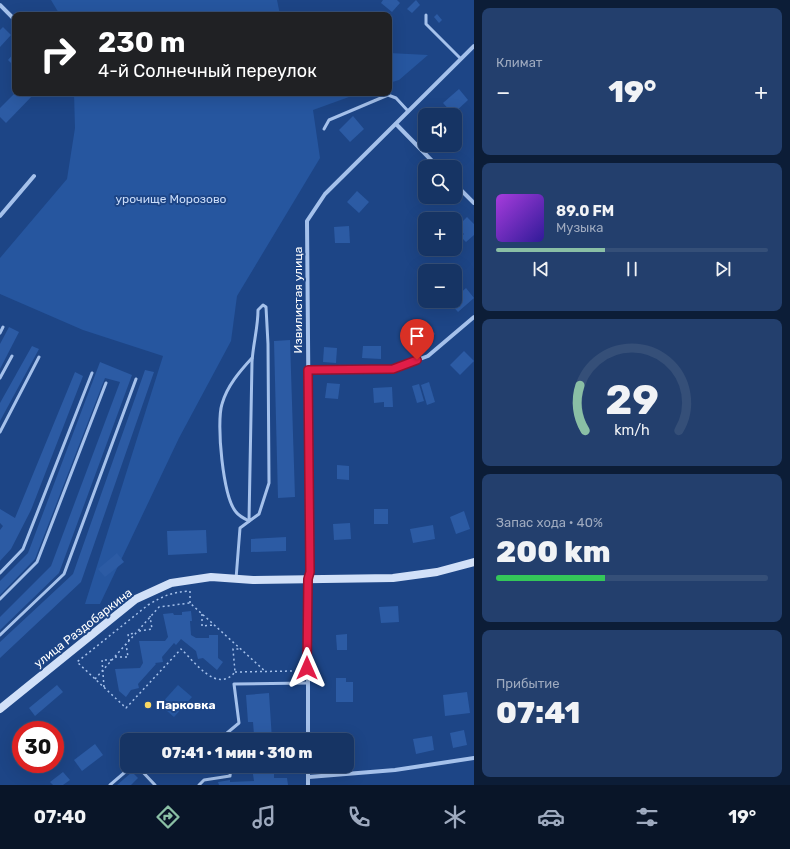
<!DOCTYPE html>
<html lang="ru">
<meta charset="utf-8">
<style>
:root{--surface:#163464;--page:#233f6d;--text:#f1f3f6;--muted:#9eaabf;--line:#354f78;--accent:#8abfa5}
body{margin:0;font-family:Rubik,sans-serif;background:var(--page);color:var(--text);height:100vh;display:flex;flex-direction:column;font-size:15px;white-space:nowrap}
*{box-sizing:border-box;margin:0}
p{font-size:13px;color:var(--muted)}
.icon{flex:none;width:22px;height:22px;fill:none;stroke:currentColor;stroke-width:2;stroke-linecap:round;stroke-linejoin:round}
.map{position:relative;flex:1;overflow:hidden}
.drawer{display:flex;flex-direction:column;gap:8px;padding:8px;background:#0c1d37;width:316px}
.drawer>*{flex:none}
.top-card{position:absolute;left:12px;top:12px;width:380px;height:84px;border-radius:8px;box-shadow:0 4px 16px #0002,0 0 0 1px var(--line);background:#202124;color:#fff;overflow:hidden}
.buttons{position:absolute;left:418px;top:108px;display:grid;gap:8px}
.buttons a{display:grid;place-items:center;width:44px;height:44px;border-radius:8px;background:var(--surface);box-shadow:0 4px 16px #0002,0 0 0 1px var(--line);font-size:20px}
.speed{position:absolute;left:12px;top:721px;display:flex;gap:8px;font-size:20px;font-weight:700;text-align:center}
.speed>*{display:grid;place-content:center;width:52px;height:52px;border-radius:50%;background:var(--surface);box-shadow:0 4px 16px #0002,0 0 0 1px var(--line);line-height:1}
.speed .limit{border:6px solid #d22;background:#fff;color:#111}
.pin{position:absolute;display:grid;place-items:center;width:34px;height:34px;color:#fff;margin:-41px -17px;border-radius:50% 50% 50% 0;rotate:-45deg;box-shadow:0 0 4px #0007}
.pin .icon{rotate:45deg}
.me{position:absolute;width:44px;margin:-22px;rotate:0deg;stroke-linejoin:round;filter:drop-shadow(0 0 3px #0008)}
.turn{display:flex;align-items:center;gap:14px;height:84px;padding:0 20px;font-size:18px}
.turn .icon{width:52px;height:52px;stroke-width:2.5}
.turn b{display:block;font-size:28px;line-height:34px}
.big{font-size:30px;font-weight:800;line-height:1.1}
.drawer .card{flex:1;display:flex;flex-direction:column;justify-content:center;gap:6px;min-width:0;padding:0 14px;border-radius:8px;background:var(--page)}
.drawer .dial{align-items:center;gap:0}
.dial svg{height:104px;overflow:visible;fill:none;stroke:var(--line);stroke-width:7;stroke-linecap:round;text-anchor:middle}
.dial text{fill:var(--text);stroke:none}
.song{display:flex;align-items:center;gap:12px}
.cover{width:48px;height:48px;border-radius:6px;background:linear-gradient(135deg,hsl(280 70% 55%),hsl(250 70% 35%))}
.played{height:4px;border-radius:2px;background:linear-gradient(90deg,var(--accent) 40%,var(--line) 40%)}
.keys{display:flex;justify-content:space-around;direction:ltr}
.heat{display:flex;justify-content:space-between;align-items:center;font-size:22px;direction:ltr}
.charge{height:6px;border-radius:3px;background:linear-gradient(90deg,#34c759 40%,var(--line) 0)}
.trip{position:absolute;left:120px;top:733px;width:234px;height:40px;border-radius:8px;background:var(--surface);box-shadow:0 4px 16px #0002,0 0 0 1px var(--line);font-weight:800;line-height:40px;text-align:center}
.dock{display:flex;height:64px;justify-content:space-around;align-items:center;background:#091528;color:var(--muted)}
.dock .icon{width:28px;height:28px}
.dock .on{color:var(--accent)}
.dock b{font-size:18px;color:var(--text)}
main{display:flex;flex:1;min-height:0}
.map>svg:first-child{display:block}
.green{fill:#26569f}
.building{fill:#2c5ba4}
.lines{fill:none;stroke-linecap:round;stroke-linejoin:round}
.path{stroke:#a5c1eb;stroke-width:1.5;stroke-dasharray:2 3;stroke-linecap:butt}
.lane{stroke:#a5c1eb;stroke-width:3}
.street{stroke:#a5c1eb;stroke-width:4}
.secondary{stroke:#d1e0f8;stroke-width:8}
.route-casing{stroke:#92132f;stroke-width:10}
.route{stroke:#e11d48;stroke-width:7}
.poi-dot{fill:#fad864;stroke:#1d4586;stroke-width:1.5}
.labels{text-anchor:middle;stroke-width:4;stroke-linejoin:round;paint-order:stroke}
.park-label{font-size:12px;fill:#cadcf8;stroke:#1d4586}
.street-label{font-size:12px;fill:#fff;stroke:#1d4586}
.poi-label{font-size:12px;font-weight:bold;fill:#fff;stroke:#1d4586;text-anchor:start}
</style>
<main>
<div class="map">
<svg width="474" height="785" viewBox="0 0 474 785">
<rect width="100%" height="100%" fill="#1d4586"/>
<g class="green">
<polygon points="51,0 277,0 280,15 60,15"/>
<polygon points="389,53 428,55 399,80 389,83"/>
<polygon points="74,93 360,93 313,110 320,158 237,296 231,341 179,438 100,604 85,604 163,356 83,330 0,294 0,258 67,179 75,128"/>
<polygon points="178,685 192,697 174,717 160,705"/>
</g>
<g class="building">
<polygon points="383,0 397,0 400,3 392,12 381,3"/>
<polygon points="416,0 420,5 412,13 407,9"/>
<polygon points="437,14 442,20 439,23 434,17"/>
<polygon points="3,27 11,35 0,47 0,30"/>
<polygon points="15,52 15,67 8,60"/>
<polygon points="459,89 468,100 453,114 443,103"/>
<polygon points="15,93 35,93 6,123 0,117 0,108"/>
<polygon points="353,116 364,129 350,142 339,130"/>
<polygon points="357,191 369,202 359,213 347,202"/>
<polygon points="467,217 474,224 474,235 466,242 461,237 464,234 457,227"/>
<polygon points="349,226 350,243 335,243 334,227"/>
<polygon points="466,288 474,298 458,312 450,303 455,301 455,298"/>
<polygon points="427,324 435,334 424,344 416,335"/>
<polygon points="9,327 19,332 0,369 0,344"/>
<polygon points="290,340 295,497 278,498 274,341"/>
<polygon points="32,346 39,349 0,421 0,403"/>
<polygon points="363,346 381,346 381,359 362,358"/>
<polygon points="324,347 337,348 336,363 323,362"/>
<polygon points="464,351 474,361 460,375 450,365"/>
<polygon points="100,362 132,375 59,573 0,630 0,617 51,566 120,382 105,378 35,559 0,595 0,581 28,553"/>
<polygon points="145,370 154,372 81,582 0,658 0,642 73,574"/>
<polygon points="75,372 83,376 31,510 11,549 0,561 0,530 3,526 0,523 0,509 15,518"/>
<polygon points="429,382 435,402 427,405 421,385"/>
<polygon points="327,383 340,384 338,399 325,398"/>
<polygon points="419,384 424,401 417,403 412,386"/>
<polygon points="392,387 393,407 384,407 384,402 374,403 373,388"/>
<polygon points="337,465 349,466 349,480 337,479"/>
<rect x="374" y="509" width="14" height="15"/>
<polygon points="464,511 470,529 456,534 450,517"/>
<polygon points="350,523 351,539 334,540 333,524"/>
<polygon points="433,525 435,539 413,543 410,529"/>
<polygon points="206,530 207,553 168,555 167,531"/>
<polygon points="286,537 286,551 251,552 251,539"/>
<polygon points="117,553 124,562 105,577 98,569"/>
<polygon points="398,606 399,622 381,623 379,607"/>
<polygon points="191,611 192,621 190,621 191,635 196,638 209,638 209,635 218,635 218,658 223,662 217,670 203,658 198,659 196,651 181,639 176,645 174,643 162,657 163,662 155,663 156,664 138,684 139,688 131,690 126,697 119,691 115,669 140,668 143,663 139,641 165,641 168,637 163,614 173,613 174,615 182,615 182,612"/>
<polygon points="347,634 347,650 337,650 336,635"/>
<polygon points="336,678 346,678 346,682 353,682 353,702 336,702"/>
<polygon points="57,685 63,692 35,716 29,708"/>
<polygon points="467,692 470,713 445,716 443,695"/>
<polygon points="269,693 272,740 237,740 237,736 254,735 253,722 248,722 246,695"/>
<polygon points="464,730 467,745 453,748 450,733"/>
<polygon points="432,736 434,750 416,754 413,739"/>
<polygon points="95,744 103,755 82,771 74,760"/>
<polygon points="255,766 274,766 274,778 287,778 288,785 219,785 218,782 230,780 230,782 254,781 252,768 255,768"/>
<polygon points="63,772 70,780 63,785 53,785 50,782"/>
<polygon points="132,772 138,778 131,785 117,785"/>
</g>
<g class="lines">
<g class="path">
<path d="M190,603V591C172,592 163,596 148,605L77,662L126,708L181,649C195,662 217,694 235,672L233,649H241"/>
<polyline points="202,614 202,626 214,625"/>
<polyline points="139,631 152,629 150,616"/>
<polyline points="129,641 128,634 136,633"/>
<polyline points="115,657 128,657 126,644"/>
<polyline points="235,672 293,671"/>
<polyline points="95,679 159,607 190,603 266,672"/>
<polyline points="104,687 102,660 112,660"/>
</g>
<g class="lane">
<polyline points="426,15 426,24 461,59"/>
<polyline points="324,129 329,120 388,95 396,98 408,111"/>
<polyline points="0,333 3,327"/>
<polyline points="0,378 12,356"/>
<polyline points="0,432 39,357"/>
<path d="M249,521C245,519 239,516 236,512C223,497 216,423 222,404C227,386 240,371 252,358"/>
<polyline points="0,573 23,549 92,373"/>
<path d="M236,579L240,528L259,514L269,483L268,344L266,307L263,305L258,310C258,328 253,344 252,362L249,521"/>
<polyline points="0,599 37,562 106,383"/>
<polyline points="0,635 64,574 136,379"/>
<polyline points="228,740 227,733 239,723 234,684 307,683"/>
<polyline points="110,785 131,767 138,767 155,785"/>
<polyline points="199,785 204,780 230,776 231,766"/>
</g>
<g class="street">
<polyline points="0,5 15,20"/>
<polyline points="396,124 438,167"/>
<polyline points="455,184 474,203"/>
<polyline points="0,216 34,176"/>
<polyline points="308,370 393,369 428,356 474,317"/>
<polyline points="308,740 308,579 310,572 307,221 325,194 474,46"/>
<polyline points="309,777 395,770 474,758"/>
<polyline points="308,785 308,766"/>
</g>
<polyline class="secondary" points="0,709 136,599 171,583 211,577 253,580 393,578 437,572 474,562"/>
</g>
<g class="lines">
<defs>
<polyline id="route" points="307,668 308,579 310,572 308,370 393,369 417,360"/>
</defs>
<use href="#route" class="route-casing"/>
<use href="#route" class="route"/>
</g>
<circle class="poi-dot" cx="148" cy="705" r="4"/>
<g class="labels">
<g class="park-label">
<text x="171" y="203">урочище Морозово</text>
</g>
<g class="street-label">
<text transform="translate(298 300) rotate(-90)" y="4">Извилистая улица</text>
<text transform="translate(83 628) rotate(-38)" y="4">улица Раздобаркина</text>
</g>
<g class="poi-label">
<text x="156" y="709">Парковка</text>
</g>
</g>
</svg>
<div class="buttons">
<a><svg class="icon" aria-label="sound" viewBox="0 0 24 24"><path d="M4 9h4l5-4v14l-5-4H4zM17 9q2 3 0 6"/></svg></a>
<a><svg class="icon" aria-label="search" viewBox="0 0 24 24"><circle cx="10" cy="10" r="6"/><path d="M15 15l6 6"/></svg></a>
<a>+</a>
<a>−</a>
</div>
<div class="speed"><div class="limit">30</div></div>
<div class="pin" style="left:417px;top:360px;background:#d93025"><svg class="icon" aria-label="arrive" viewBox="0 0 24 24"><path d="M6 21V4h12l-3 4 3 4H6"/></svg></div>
<svg class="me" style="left:307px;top:668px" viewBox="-20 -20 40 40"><path d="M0-17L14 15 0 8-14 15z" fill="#e11d48" stroke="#fff" stroke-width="4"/></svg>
<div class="trip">07:41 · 1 мин · 310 m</div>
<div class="top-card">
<div class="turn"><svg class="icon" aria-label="right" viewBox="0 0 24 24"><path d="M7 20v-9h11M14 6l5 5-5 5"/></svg><div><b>230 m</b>4-й Солнечный переулок</div></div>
</div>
</div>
<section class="drawer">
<div class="card"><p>Климат</p>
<div class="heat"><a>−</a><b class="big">19°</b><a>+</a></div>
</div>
<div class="card">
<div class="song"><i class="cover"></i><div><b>89.0 FM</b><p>Музыка</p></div></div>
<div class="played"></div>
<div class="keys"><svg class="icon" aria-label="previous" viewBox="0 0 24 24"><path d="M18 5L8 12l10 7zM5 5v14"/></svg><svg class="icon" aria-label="pause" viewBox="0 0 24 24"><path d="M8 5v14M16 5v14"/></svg><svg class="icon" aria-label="next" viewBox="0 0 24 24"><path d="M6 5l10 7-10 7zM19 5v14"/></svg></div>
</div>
<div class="card dial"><svg viewBox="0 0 100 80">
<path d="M14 69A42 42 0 1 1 86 69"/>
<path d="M14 69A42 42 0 0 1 10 34" stroke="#8abfa5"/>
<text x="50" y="56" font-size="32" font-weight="700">29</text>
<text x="50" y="72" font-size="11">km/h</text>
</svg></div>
<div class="card"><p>Запас хода · 40%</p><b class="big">200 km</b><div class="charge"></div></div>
<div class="card"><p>Прибытие</p><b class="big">07:41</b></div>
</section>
</main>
<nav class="dock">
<b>07:40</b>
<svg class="icon on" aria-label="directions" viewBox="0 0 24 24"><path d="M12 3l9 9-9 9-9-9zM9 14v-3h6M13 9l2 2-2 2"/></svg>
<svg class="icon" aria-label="music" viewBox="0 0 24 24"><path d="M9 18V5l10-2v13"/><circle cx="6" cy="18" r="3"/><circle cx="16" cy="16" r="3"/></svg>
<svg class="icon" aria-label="phone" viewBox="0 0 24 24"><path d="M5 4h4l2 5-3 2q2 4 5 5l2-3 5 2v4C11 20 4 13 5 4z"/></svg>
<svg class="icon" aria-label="climate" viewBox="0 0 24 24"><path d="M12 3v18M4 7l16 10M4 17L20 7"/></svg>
<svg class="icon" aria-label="car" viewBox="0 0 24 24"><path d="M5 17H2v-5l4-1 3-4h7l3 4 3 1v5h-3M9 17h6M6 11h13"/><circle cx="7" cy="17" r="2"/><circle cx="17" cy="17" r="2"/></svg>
<svg class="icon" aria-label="filters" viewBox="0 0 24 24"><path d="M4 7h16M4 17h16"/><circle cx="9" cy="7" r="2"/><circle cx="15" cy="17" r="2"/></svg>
<b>19°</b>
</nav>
